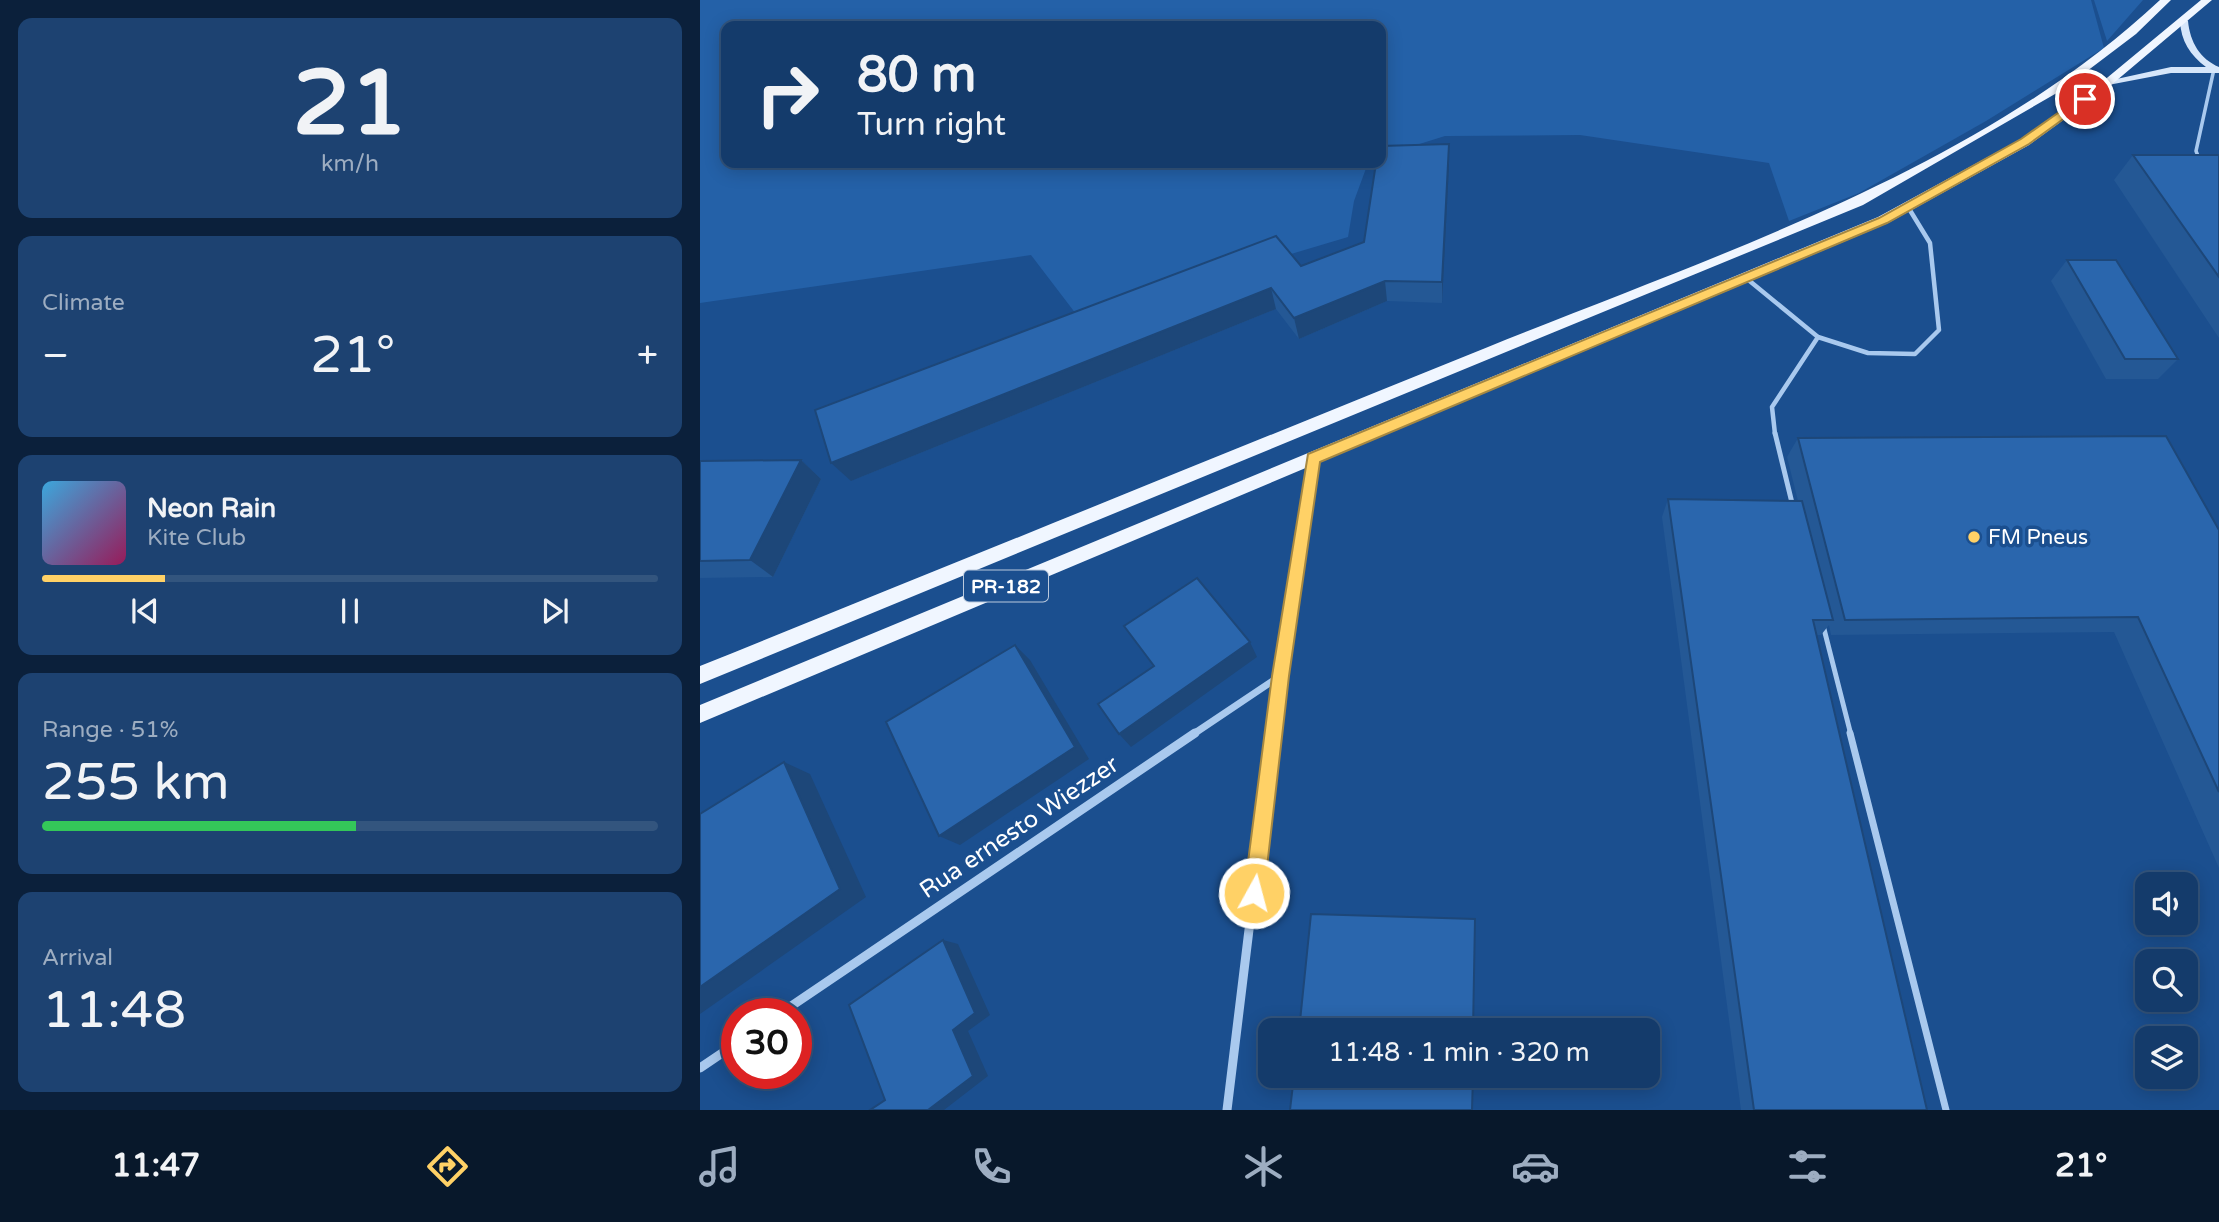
<!DOCTYPE html>
<meta charset="utf-8">
<style>
:root{--surface:#143b6b;--page:#1d4271;--text:#f1f3f6;--muted:#9dadc1;--line:#33557e;--accent:#ffd166}
body{margin:0;font-family:"Varela Round",sans-serif;background:var(--page);color:var(--text);height:100vh;display:flex;flex-direction:column;font-size:26px;white-space:nowrap}
*{box-sizing:border-box;margin:0}
p{font-size:23px;color:var(--muted)}
.icon{flex:none;width:38px;height:38px;fill:none;stroke:currentColor;stroke-width:2;stroke-linecap:round;stroke-linejoin:round}
.map{position:relative;flex:1;overflow:hidden}
.panel{display:flex;flex-direction:column;gap:18px;padding:18px;background:#0b203b;width:700px}
.panel>*{flex:none}
.guide{position:absolute;left:21px;top:21px;width:665px;height:147px;border-radius:14px;box-shadow:0 4px 18px #0003,0 0 0 2px var(--line);background:#143b6b;color:var(--text);overflow:hidden}
.fabs{position:absolute;left:1435px;top:872px;display:grid;gap:14px}
.fabs a{display:grid;place-items:center;width:63px;height:63px;border-radius:14px;background:var(--surface);box-shadow:0 4px 18px #0003,0 0 0 2px var(--line);font-size:35px}
.speed{position:absolute;left:21px;top:998px;display:flex;gap:14px;font-size:35px;font-weight:700;text-align:center}
.speed>*{display:grid;place-content:center;width:91px;height:91px;border-radius:50%;background:var(--surface);box-shadow:0 4px 18px #0003,0 0 0 2px var(--line);line-height:1}
.speed .limit{border:10px solid #d22;background:#fff;color:#111}
.pin{position:absolute;display:grid;place-items:center;width:60px;height:60px;color:#fff;margin:-30px;border:4px solid #fff;border-radius:50%;box-shadow:0 2px 7px #0007}
.me{position:absolute;width:77px;margin:-38px;rotate:7deg;stroke-linejoin:round;filter:drop-shadow(0 0 5px #0008)}
.turn{display:flex;align-items:center;gap:24px;height:147px;padding:0 21px;font-size:32px}
.turn .icon{width:91px;height:91px;stroke-width:2.5}
.turn b{display:block;font-size:49px;line-height:60px}
.big{font-size:52px;font-weight:600;line-height:1.1}
.panel .widget{flex:1;display:flex;flex-direction:column;justify-content:center;gap:10px;min-width:0;padding:0 24px;border-radius:14px;background:var(--page)}
.panel .dial{align-items:center;gap:0}
.dial b{font-size:91px;line-height:1}
.song{display:flex;align-items:center;gap:21px}
.cover{width:84px;height:84px;border-radius:10px;background:linear-gradient(135deg,hsl(200 70% 55%),hsl(330 70% 35%))}
.played{height:7px;border-radius:4px;background:linear-gradient(90deg,var(--accent) 20%,var(--line) 20%)}
.keys{display:flex;justify-content:space-around;direction:ltr}
.heat{display:flex;justify-content:space-between;align-items:center;font-size:38px;direction:ltr}
.charge{height:10px;border-radius:5px;background:linear-gradient(90deg,#34c759 51%,var(--line) 0)}
.trip{position:absolute;left:558px;top:1018px;width:402px;height:70px;border-radius:14px;background:var(--surface);box-shadow:0 4px 18px #0003,0 0 0 2px var(--line);font-weight:600;line-height:70px;text-align:center}
.menu{display:flex;height:112px;justify-content:space-around;align-items:center;background:#08182b;color:var(--muted)}
.menu .icon{width:49px;height:49px}
.menu .active{color:var(--accent)}
.menu b{font-size:32px;color:var(--text)}
main{display:flex;flex:1;min-height:0}
.map>svg:first-child{display:block}
.green{fill:#2461a8}
.lines{fill:none;stroke-linecap:round;stroke-linejoin:round}
.service-far3{stroke:#a9c9ee;stroke-width:3.5}
.service-far2{stroke:#a9c9ee;stroke-width:4.5}
.service-far1{stroke:#a9c9ee;stroke-width:5}
.service{stroke:#a9c9ee;stroke-width:7}
.minor-far1{stroke:#a9c9ee;stroke-width:7}
.minor{stroke:#a9c9ee;stroke-width:9}
.secondary{fill:#d6e6fa;fill-rule:evenodd}
.primary{fill:#f0f6ff;fill-rule:evenodd}
.wall{fill:#245895}
.shaded-wall{fill:#1d4779}
.building{fill:#2a66ad;stroke:#1d4779;stroke-width:2}
.route{fill:#ffd166;stroke:#a68842;stroke-width:2}
.poi-dot{fill:#ffd166;stroke:#1b4f8f;stroke-width:2.5}
.labels{text-anchor:middle;stroke-width:7;stroke-linejoin:round;paint-order:stroke}
.shield{fill:#1b4f8f;stroke:#bbcadd;stroke-width:2}
.shield-label{font-size:19px;font-weight:bold;fill:#fff}
.poi-label{font-size:21px;fill:#fff;stroke:#1b4f8f;text-anchor:start}
.near-street-label{font-size:24px;fill:#fff;stroke:#1b4f8f}
</style>
<main>
<section class="panel">
<div class="widget dial"><b>21</b><p>km/h</p></div>
<div class="widget"><p>Climate</p>
<div class="heat"><a>−</a><b class="big">21°</b><a>+</a></div>
</div>
<div class="widget">
<div class="song"><i class="cover"></i><div><b>Neon Rain</b><p>Kite Club</p></div></div>
<div class="played"></div>
<div class="keys"><svg class="icon" aria-label="previous" viewBox="0 0 24 24"><path d="M18 5L8 12l10 7zM5 5v14"/></svg><svg class="icon" aria-label="pause" viewBox="0 0 24 24"><path d="M8 5v14M16 5v14"/></svg><svg class="icon" aria-label="next" viewBox="0 0 24 24"><path d="M6 5l10 7-10 7zM19 5v14"/></svg></div>
</div>
<div class="widget"><p>Range · 51%</p><b class="big">255 km</b><div class="charge"></div></div>
<div class="widget"><p>Arrival</p><b class="big">11:48</b></div>
</section>
<div class="map">
<svg width="1519" height="1110" viewBox="0 0 1519 1110">
<rect width="100%" height="100%" fill="#1b4f8f"/>
<g class="green">
<polygon points="0,0 1391,0 1404,48 1286,121 1159,193 1089,221 1069,163 880,135 745,136 681,156 681,26 26,26 26,163 668,163 654,201 648,237 581,257 389,331 331,255 0,303"/>
<polygon points="1394,0 1443,0 1407,41"/>
</g>
<g class="lines">
<polyline class="service-far3" points="1500,161 1496,151 1514,69"/>
<g class="service-far2">
<polyline points="1046,278 1118,337 1168,353 1215,354 1239,330 1230,243 1208,207"/>
<polyline points="1075,434 1072,407 1118,337"/>
</g>
<g class="service-far1">
<polyline points="1075,433 1093,507"/>
<polyline points="1123,625 1151,735"/>
</g>
<polyline class="service" points="1150,733 1246,1110"/>
<g class="minor-far1">
<polyline points="492,735 580,676"/>
<polyline points="573,735 613,459"/>
</g>
<g class="minor">
<polyline points="81,1013 495,733"/>
<polyline points="0,1068 37,1043"/>
<polyline points="527,1110 573,733"/>
</g>
<path class="secondary" d="M1484,18L1488,21C1490,42 1500,59 1519,67V73H1471L1403,86V82L1471,67H1506C1490,55 1481,41 1480,21Z"/>
<g class="primary">
<path d="M1460,0H1471L1436,34L1362,90L1163,205L0,684V666C263,560 525,453 788,347C1015,255 1279,170 1460,0Z"/>
<polygon points="1501,0 1512,0 1410,86 1329,145 1188,223 0,723 0,705 1178,217 1321,139 1402,82"/>
</g>
</g>
<g class="wall">
<polygon points="1433,155 1519,155 1519,338 1414,180"/>
<polygon points="749,166 742,303 687,301 599,339 576,309 151,481 601,266 664,242"/>
<polygon points="1367,260 1478,359 1458,379 1406,379 1351,281"/>
<polygon points="1098,438 1519,530 1519,868 1414,632 1131,635 1129,625 1121,635 1117,635 1227,1110 1041,1110 962,517 968,499 1098,501 1087,457"/>
<polygon points="101,460 121,479 73,577 0,578 0,461"/>
</g>
<g class="shaded-wall">
<polygon points="749,144 749,166 742,303 742,282"/>
<polygon points="685,281 687,301 599,339 594,318"/>
<polygon points="571,288 576,309 151,481 131,463"/>
<polygon points="101,460 121,479 73,577 50,560"/>
<polygon points="550,642 557,657 431,747 419,734"/>
<polygon points="315,645 330,660 389,759 260,845 239,836"/>
<polygon points="84,762 110,774 166,897 0,1014 0,987"/>
<polygon points="243,940 258,944 290,1015 268,1031 288,1076 244,1110 228,1110 253,1030"/>
</g>
<g class="building">
<polygon points="749,144 742,282 685,281 594,318 571,288 131,463 115,410 576,236 601,266 664,242 676,163 681,163 681,146"/>
<polygon points="1433,155 1519,155 1519,277"/>
<polygon points="1367,260 1416,260 1478,359 1425,359"/>
<polygon points="1466,436 1519,530 1519,792 1438,617 1145,620 1098,438"/>
<polygon points="101,460 50,560 0,561 0,461"/>
<polygon points="968,499 1102,501 1133,620 1113,620 1227,1110 1054,1110"/>
<polygon points="497,578 550,642 419,734 398,704 454,666 424,626"/>
<polygon points="315,645 375,747 239,836 186,722"/>
<polygon points="84,762 140,889 0,987 0,814"/>
<polygon points="611,914 775,919 773,1031 599,1031"/>
<polygon points="243,940 275,1013 253,1030 273,1076 228,1110 170,1110 185,1100 149,1005"/>
<polygon points="594,1076 773,1076 772,1110 590,1110"/>
</g>
<polygon class="route" points="1382,96 1391,99 1329,144 1187,223 620,462 589,676 564,893 561,900 554,903 546,900 544,893 572,676 608,454 1179,218 1321,139"/>
<circle class="poi-dot" cx="1274" cy="537" r="7"/>
<g class="labels">
<rect class="shield" x="264" y="570.5" width="84" height="31" rx="5"/>
<g class="shield-label">
<text x="306" y="593">PR-182</text>
</g>
<g class="poi-label">
<text x="1288" y="544">FM Pneus</text>
</g>
<g class="near-street-label">
<text transform="translate(319 827) rotate(-34)" y="8">Rua ernesto Wiezzer</text>
</g>
</g>
</svg>
<div class="fabs">
<a><svg class="icon" aria-label="sound" viewBox="0 0 24 24"><path d="M4 9h4l5-4v14l-5-4H4zM17 9q2 3 0 6"/></svg></a>
<a><svg class="icon" aria-label="search" viewBox="0 0 24 24"><circle cx="10" cy="10" r="6"/><path d="M15 15l6 6"/></svg></a>
<a><svg class="icon" aria-label="layers" viewBox="0 0 24 24"><path d="M12 4l9 5-9 5-9-5zM3 14l9 5 9-5"/></svg></a>
</div>
<div class="speed"><div class="limit">30</div></div>
<div class="pin" style="left:1385px;top:99px;background:#d93025"><svg class="icon" aria-label="arrive" viewBox="0 0 24 24"><path d="M6 21V4h12l-3 4 3 4H6"/></svg></div>
<svg class="me" style="left:554px;top:893px" viewBox="-20 -20 40 40"><circle r="17" fill="#ffd166" stroke="#fff" stroke-width="3"/><path d="M0-11L8 9 0 5-8 9z" fill="#fff"/></svg>
<div class="trip">11:48 · 1 min · 320 m</div>
<div class="guide">
<div class="turn"><svg class="icon" aria-label="right" viewBox="0 0 24 24"><path d="M7 20v-9h11M14 6l5 5-5 5"/></svg><div><b>80 m</b>Turn right</div></div>
</div>
</div>
</main>
<nav class="menu">
<b>11:47</b>
<svg class="icon active" aria-label="directions" viewBox="0 0 24 24"><path d="M12 3l9 9-9 9-9-9zM9 14v-3h6M13 9l2 2-2 2"/></svg>
<svg class="icon" aria-label="music" viewBox="0 0 24 24"><path d="M9 18V5l10-2v13"/><circle cx="6" cy="18" r="3"/><circle cx="16" cy="16" r="3"/></svg>
<svg class="icon" aria-label="phone" viewBox="0 0 24 24"><path d="M5 4h4l2 5-3 2q2 4 5 5l2-3 5 2v4C11 20 4 13 5 4z"/></svg>
<svg class="icon" aria-label="climate" viewBox="0 0 24 24"><path d="M12 3v18M4 7l16 10M4 17L20 7"/></svg>
<svg class="icon" aria-label="car" viewBox="0 0 24 24"><path d="M5 17H2v-5l4-1 3-4h7l3 4 3 1v5h-3M9 17h6M6 11h13"/><circle cx="7" cy="17" r="2"/><circle cx="17" cy="17" r="2"/></svg>
<svg class="icon" aria-label="filters" viewBox="0 0 24 24"><path d="M4 7h16M4 17h16"/><circle cx="9" cy="7" r="2"/><circle cx="15" cy="17" r="2"/></svg>
<b>21°</b>
</nav>
